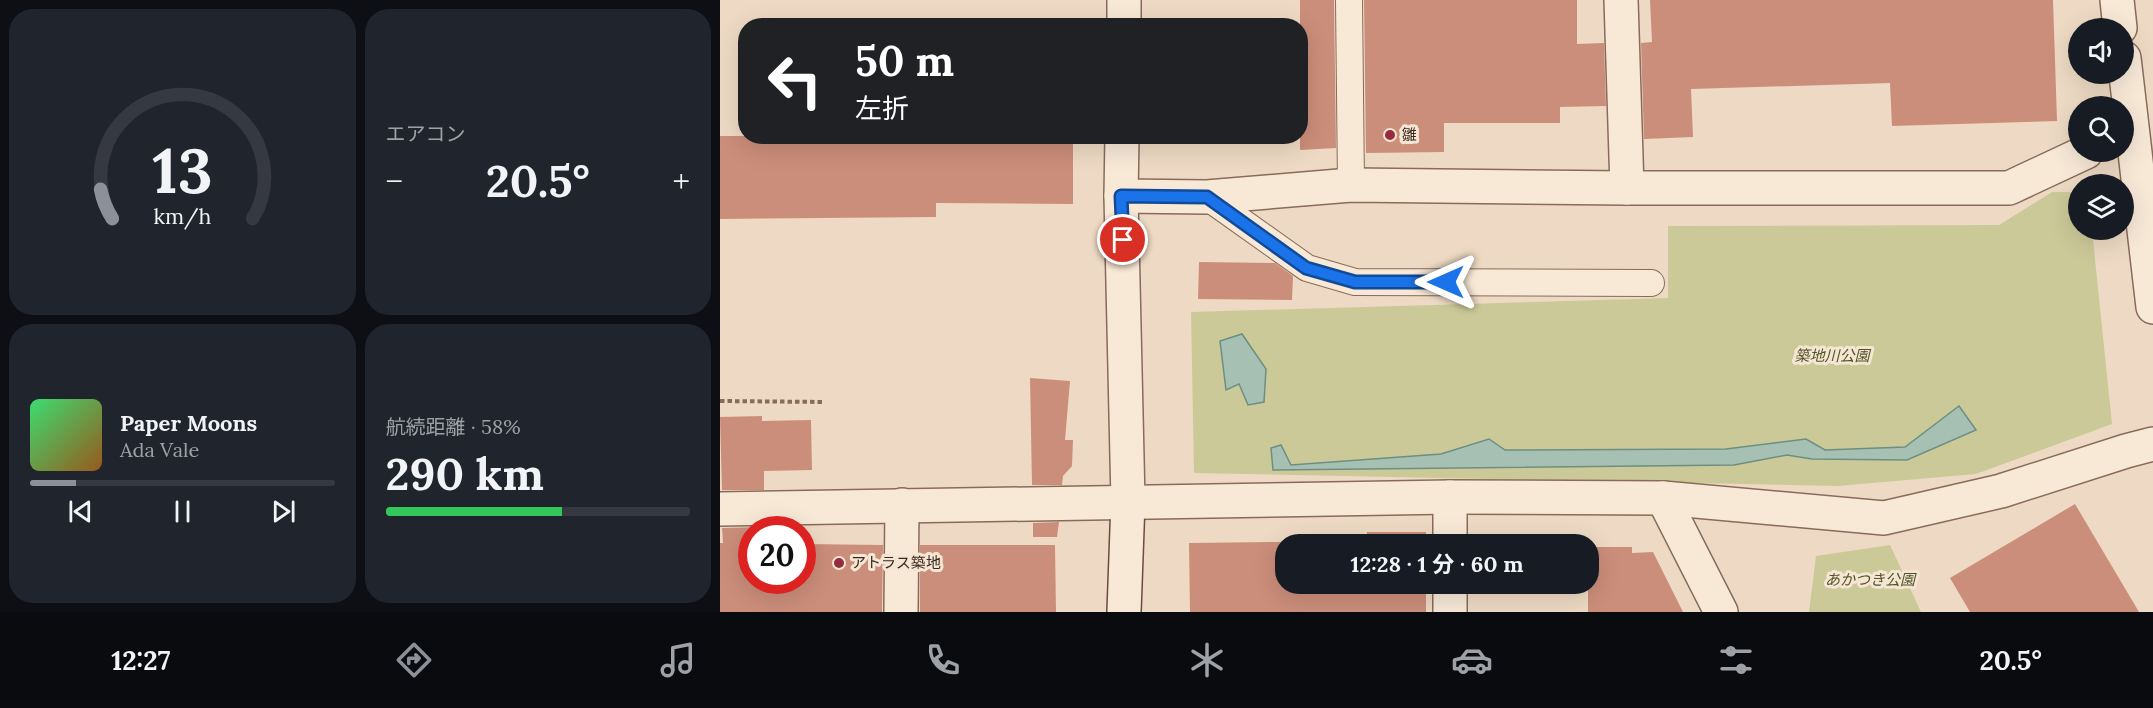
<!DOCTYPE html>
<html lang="ja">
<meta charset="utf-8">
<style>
:root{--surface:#171b24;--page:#20242c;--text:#f1f3f6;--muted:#9ea1a6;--line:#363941;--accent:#8c9099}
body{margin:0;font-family:Lora,"Noto Sans JP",serif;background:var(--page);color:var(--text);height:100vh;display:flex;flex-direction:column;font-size:22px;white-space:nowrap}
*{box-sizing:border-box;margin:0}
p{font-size:20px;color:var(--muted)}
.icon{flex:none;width:33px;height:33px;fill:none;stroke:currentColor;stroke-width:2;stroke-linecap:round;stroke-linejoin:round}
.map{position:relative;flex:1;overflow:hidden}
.details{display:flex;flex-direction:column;gap:9px;padding:9px;background:#0d0f14;width:720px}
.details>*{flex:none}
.guide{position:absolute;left:18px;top:18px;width:570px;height:126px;border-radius:24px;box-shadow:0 6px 24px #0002;background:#202124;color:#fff;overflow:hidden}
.controls{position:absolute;left:1348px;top:18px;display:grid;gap:12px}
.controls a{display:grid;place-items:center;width:66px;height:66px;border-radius:50%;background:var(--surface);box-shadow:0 6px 24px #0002;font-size:30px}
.speed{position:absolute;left:18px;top:516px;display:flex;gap:12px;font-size:30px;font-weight:700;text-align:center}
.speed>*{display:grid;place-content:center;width:78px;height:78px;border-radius:50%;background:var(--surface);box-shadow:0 6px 24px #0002;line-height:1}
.speed .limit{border:9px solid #d22;background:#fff;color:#111}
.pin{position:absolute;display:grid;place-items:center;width:51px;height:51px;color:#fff;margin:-26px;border:3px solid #fff;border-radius:50%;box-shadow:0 2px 6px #0007}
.me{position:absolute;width:66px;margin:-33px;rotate:270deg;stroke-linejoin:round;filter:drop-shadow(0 0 4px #0008)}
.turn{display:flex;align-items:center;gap:21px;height:126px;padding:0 18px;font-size:27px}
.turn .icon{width:78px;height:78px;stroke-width:2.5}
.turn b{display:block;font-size:42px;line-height:51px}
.big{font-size:45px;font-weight:700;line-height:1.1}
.details .widget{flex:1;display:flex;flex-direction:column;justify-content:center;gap:9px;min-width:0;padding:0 21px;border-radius:24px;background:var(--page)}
.details .dial{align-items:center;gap:0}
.dial svg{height:156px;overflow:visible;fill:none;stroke:var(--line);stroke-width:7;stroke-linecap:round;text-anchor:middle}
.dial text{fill:var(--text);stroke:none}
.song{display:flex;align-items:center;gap:18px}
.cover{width:72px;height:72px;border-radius:9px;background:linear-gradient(135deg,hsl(140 70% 55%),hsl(30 70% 35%))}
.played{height:6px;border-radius:3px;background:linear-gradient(90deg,var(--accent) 15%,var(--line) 15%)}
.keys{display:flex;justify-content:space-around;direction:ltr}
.heat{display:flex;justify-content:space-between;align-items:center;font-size:33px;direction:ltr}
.charge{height:9px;border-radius:4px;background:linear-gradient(90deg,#34c759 58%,var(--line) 0)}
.details .tiles{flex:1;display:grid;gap:9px;grid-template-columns:repeat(2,1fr)}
.trip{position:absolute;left:555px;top:534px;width:324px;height:60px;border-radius:24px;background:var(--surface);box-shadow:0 6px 24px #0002;font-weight:700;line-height:60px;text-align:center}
.dock{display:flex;height:96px;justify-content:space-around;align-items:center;background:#090b0e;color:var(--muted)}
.dock .icon{width:42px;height:42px}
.dock .current{color:var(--accent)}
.dock b{font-size:27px;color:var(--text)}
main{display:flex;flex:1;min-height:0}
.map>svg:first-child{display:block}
.green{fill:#ccc998}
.water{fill:#a6c1b4;stroke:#6c8f81;stroke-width:1.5}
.building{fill:#cb8e7a}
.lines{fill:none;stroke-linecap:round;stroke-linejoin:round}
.lane-casing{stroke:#886b5a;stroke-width:28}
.street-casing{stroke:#886b5a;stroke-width:36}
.secondary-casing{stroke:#6a4c3d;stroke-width:36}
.path{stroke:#886b5a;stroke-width:4;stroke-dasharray:4.5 3;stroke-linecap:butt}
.lane{stroke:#f8e9d7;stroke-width:26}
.street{stroke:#f8e9d7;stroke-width:33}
.secondary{stroke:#f8e9d7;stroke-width:33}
.route-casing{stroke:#114b97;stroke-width:15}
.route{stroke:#1a73e8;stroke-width:10}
.poi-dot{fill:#962b3d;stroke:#f5e6d3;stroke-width:2}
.labels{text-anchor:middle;stroke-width:6;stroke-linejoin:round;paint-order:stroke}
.poi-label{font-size:15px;fill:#38271e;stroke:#f5e6d3;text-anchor:start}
.park-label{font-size:15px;font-style:italic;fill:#505425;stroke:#f5e6d3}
</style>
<main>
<section class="details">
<div class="tiles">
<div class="widget dial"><svg viewBox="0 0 100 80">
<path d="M14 69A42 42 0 1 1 86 69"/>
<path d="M14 69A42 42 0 0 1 8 54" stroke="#8c9099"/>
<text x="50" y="56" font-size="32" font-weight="700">13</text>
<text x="50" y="72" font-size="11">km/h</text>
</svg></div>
<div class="widget"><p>エアコン</p>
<div class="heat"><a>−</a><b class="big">20.5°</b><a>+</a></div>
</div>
<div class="widget">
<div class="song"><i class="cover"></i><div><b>Paper Moons</b><p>Ada Vale</p></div></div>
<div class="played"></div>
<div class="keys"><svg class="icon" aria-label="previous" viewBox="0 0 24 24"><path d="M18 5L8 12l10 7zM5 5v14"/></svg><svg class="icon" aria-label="pause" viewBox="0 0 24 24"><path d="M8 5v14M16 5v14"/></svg><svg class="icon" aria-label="next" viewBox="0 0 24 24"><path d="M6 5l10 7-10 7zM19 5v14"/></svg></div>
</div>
<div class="widget"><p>航続距離 · 58%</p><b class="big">290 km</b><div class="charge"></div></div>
</div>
</section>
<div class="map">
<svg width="1433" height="612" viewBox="0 0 1433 612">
<rect width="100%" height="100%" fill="#eedac4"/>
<g class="green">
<polygon points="1332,192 1359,192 1359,230 1372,230 1392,424 1256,474 1118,486 474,473 471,312 948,298 948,226 1279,225"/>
<polygon points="1170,545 1201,612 1089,612 1096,556"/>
</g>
<g class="water">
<polygon points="522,334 546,369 544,402 528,405 519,384 506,390 500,341"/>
<polygon points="1239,406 1256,430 1187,460 1092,459 1067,455 1014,465 553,470 551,448 561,445 571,465 721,454 769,439 785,450 1006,449 1086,439 1105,450 1185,447"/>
</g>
<g class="building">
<polygon points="580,0 614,0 616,148 580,150"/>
<polygon points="644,0 857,0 857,44 884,43 886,106 840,107 840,123 724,123 724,152 646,153"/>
<polygon points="930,0 1333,0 1337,121 1172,126 1170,83 971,89 973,137 924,139 921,43 932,42"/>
<polygon points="0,136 353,136 353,204 216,203 216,217 0,219"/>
<polygon points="479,262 555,263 573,276 572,300 478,299"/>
<polygon points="310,378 350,381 345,440 353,440 352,466 343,476 342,485 312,485"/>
<polygon points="42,416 42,421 91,420 92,470 44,471 44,490 2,490 0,417"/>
<polygon points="1355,504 1419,612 1250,612 1230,578"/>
<polygon points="339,522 337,537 313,537 313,523"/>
<polygon points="45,527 45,530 32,530 32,580 82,580 82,544 163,545 162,612 0,612 0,543 3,543 2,528"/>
<polygon points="647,532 706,532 706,544 566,544 566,584 706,584 706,612 470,612 469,543 647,541"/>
<polygon points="200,545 335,545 336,612 200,612"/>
<polygon points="868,547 912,547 912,553 933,552 963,612 868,612"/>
</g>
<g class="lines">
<defs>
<g id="lane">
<polyline points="629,0 631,185"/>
<polyline points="487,197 587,268 635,282 931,283"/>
</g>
<g id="street">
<polyline points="901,0 907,188"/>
<polyline points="1397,0 1400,28"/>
<polyline points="404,26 404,0"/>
<polyline points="1404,58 1433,307"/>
<polyline points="402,136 401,196 408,501"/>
<polyline points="401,196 487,197 631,185 907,188 1289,188 1366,152"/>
<polyline points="943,498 1001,612"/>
<polyline points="0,509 730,497 943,498 1164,518 1281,491 1406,451 1433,444"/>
<polyline points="730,544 730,497"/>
<polyline points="181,612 182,505"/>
<polyline points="730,612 730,584"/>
</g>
<polyline id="secondary" points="404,612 408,501"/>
</defs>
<use href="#lane" class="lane-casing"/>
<use href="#street" class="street-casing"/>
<use href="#secondary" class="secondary-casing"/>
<polyline class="path" points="0,401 105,402"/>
<use href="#lane" class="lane"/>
<use href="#street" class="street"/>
<use href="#secondary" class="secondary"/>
</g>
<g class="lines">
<defs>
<polyline id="route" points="403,240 401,196 487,197 586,268 635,282 726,282"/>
</defs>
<use href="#route" class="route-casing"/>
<use href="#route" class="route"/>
</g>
<g class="poi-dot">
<circle cx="670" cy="135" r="6"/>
<circle cx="119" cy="563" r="6"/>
</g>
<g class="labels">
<g class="poi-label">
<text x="682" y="140">雛</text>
<text x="131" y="568">アトラス築地</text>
</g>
<g class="park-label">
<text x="1112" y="361">築地川公園</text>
<text x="1150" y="585">あかつき公園</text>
</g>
</g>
</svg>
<div class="controls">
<a><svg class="icon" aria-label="sound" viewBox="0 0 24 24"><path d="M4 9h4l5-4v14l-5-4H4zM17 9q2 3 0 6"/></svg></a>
<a><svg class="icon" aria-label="search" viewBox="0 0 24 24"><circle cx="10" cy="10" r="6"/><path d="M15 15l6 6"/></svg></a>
<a><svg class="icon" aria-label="layers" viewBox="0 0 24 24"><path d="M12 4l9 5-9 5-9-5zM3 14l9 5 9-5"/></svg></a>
</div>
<div class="speed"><div class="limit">20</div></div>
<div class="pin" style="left:403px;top:240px;background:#d93025"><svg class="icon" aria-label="arrive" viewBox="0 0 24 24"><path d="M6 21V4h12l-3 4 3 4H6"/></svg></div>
<svg class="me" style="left:726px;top:282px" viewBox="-20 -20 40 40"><path d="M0-17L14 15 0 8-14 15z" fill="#1a73e8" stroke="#fff" stroke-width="4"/></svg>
<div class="trip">12:28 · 1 分 · 60 m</div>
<div class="guide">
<div class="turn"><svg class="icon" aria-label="left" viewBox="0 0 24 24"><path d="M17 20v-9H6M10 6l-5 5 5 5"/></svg><div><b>50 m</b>左折</div></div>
</div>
</div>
</main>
<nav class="dock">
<b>12:27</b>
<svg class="icon current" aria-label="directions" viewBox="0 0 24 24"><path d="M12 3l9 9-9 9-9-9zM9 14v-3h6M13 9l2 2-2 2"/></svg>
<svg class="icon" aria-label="music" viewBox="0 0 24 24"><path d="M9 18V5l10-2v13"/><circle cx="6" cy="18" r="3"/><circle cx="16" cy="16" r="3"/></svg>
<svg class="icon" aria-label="phone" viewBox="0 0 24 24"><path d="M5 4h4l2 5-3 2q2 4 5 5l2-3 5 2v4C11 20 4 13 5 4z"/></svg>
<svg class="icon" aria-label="climate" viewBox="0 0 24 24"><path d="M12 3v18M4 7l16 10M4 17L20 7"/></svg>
<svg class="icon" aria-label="car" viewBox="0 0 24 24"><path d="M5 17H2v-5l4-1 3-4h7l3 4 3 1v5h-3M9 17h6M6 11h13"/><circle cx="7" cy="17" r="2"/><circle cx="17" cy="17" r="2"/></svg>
<svg class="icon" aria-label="filters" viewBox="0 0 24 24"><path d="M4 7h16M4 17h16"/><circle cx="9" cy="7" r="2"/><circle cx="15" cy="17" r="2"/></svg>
<b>20.5°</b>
</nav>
